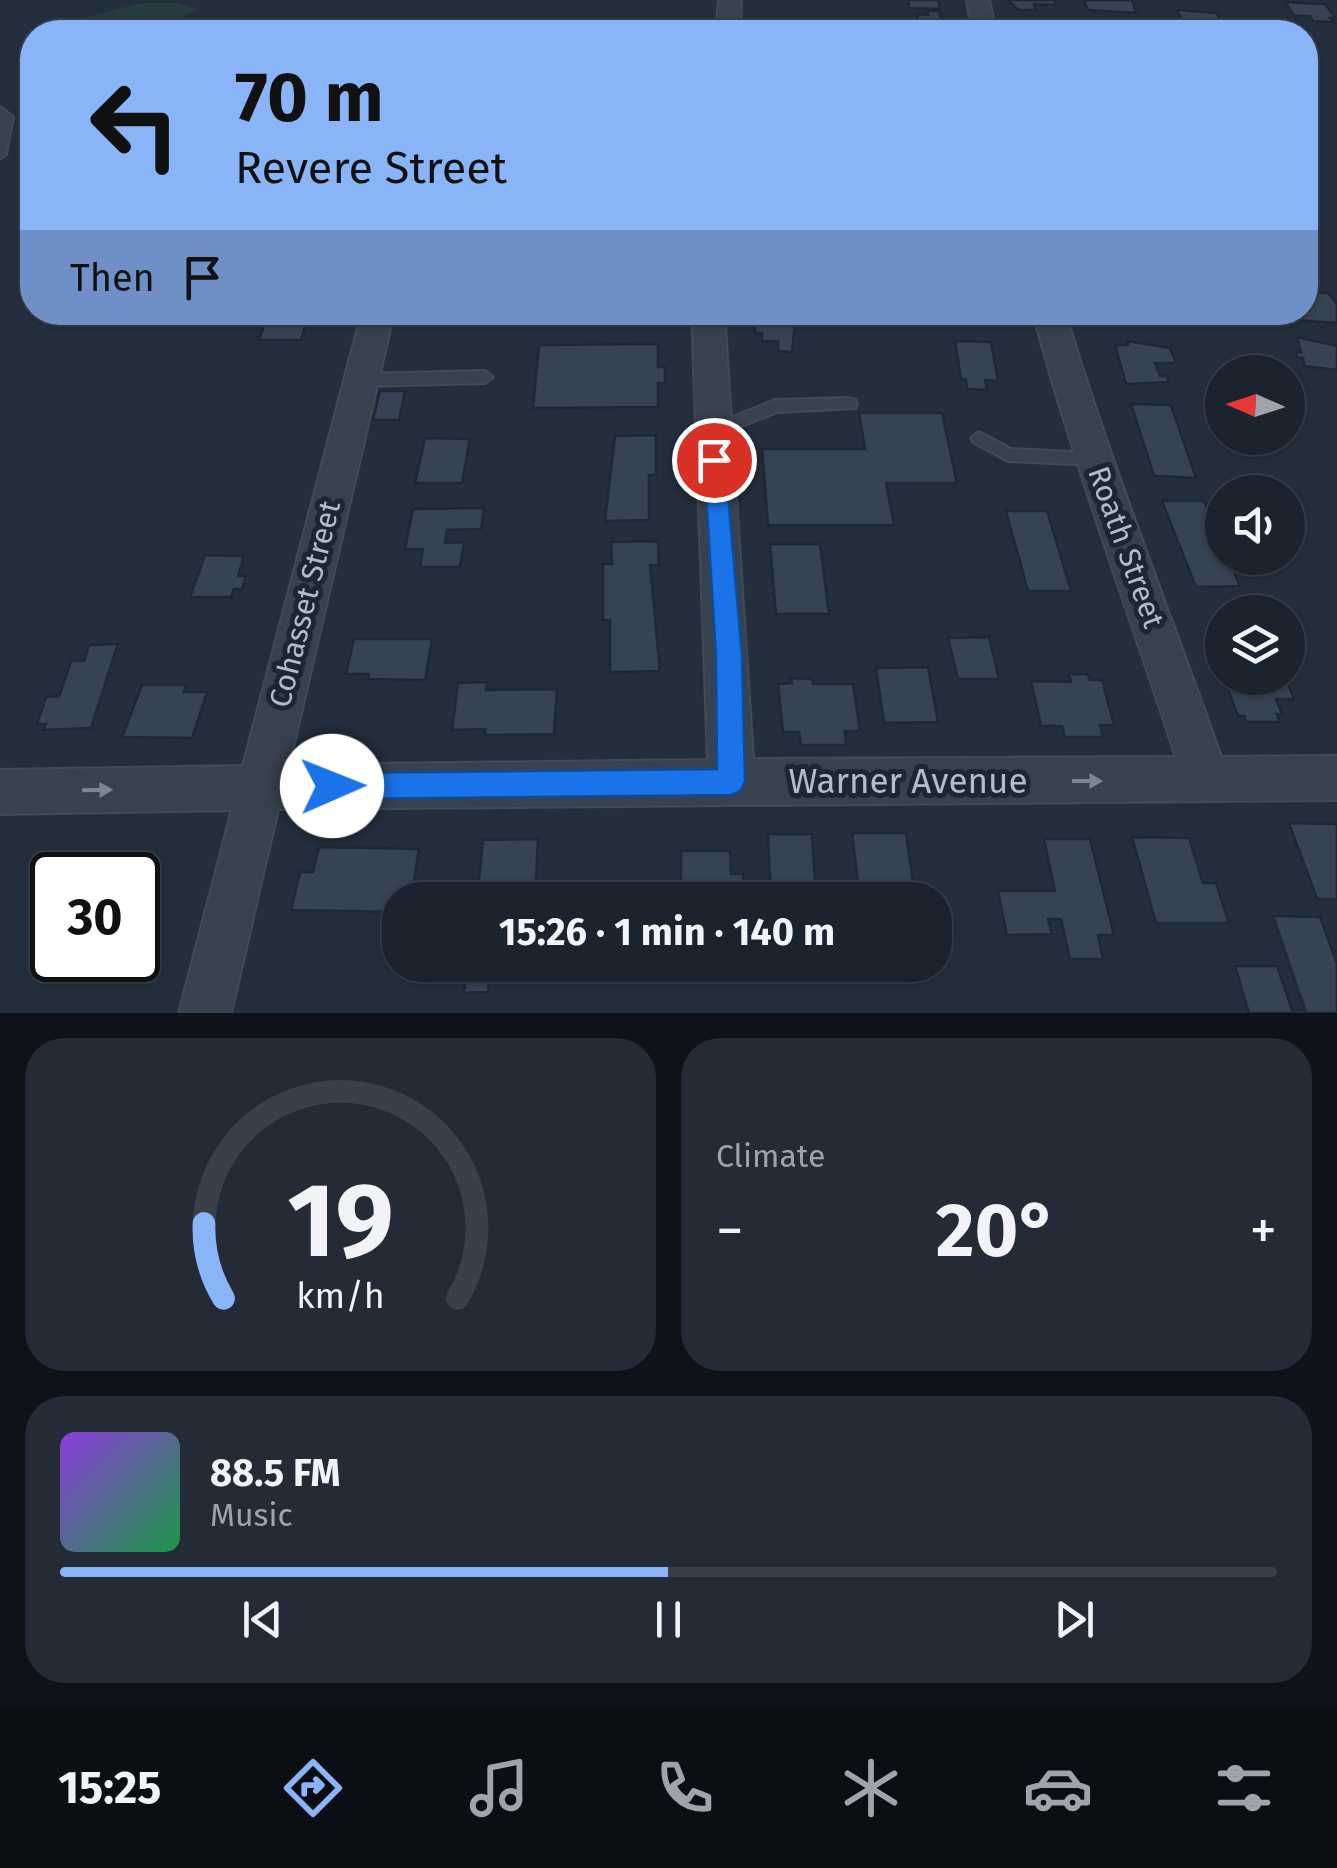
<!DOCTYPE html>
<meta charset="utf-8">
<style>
:root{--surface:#1b232e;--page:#242b36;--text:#f1f3f6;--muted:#a0a4aa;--line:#39404a;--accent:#8ab4f8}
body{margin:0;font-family:"Fira Sans",sans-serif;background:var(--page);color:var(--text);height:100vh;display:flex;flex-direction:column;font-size:38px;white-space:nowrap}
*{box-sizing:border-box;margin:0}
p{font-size:32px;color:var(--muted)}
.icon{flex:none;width:55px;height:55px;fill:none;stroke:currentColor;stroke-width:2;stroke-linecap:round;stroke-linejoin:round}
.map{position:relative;height:1013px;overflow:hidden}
.sheet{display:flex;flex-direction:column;gap:25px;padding:25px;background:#0f1319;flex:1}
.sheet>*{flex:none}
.guide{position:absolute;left:20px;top:20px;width:1298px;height:305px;border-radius:40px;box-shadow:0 2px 8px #0004,0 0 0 2px var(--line);background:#8ab4f8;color:#111;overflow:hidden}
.needle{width:65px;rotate:273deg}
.buttons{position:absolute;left:1205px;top:355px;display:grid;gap:20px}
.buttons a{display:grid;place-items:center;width:100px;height:100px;border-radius:50%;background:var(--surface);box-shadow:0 2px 8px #0004,0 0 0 2px var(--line);font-size:50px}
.speed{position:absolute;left:30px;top:852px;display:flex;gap:20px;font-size:50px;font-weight:700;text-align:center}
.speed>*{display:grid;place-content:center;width:130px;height:130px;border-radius:50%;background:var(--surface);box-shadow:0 2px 8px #0004,0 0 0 2px var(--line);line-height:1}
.speed .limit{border:5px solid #111;border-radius:15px;background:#fff;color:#111}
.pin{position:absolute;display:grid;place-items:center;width:85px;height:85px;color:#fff;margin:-42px;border:5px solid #fff;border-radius:50%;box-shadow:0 2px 10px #0007}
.me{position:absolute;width:110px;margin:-55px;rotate:89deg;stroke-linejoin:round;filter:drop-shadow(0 0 8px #0008)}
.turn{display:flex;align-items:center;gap:35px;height:210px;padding:0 50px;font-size:45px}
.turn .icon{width:130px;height:130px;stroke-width:2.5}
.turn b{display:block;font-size:70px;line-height:85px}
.then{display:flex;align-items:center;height:95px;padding:0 50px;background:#0003;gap:20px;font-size:38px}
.big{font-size:75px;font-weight:700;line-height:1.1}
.sheet .widget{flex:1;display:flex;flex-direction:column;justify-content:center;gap:15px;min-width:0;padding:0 35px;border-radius:40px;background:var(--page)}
.sheet .dial{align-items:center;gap:0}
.dial svg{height:260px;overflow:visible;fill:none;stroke:var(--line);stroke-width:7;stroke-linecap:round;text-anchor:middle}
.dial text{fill:var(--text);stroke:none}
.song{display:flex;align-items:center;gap:30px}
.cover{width:120px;height:120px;border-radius:15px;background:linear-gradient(135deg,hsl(270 70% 55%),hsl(140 70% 35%))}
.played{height:10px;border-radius:5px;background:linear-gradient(90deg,var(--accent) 50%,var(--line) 50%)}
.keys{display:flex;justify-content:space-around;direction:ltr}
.heat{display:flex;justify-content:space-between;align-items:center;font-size:55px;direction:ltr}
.sheet .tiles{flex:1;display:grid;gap:25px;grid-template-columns:1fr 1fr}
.widget:last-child{grid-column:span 2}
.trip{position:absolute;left:382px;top:882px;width:570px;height:100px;border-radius:40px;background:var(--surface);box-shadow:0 2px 8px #0004,0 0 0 2px var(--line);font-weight:700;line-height:100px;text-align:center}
.dock{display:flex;height:160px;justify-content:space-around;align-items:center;background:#0b0e12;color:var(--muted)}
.dock .icon{width:70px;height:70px}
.dock .on{color:var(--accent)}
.dock b{font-size:45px;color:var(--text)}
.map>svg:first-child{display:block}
.green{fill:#263c3f}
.building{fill:#364354;stroke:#1f2835;stroke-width:2.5}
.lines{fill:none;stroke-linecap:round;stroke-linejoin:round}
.service-casing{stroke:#414a57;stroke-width:4}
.minor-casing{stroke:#414a57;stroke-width:4}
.service{fill:#38414e;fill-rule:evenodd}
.minor{fill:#38414e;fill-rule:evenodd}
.oneway{fill:#7c8592}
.route{fill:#1a73e8;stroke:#114b97;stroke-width:2.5}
.labels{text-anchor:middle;stroke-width:10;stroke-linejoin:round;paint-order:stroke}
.street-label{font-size:30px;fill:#b4bcc9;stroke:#1d2633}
.near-street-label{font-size:35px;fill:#b4bcc9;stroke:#1d2633}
</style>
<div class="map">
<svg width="1337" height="1013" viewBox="0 0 1337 1013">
<rect width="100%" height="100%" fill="#242f3e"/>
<polygon class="green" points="141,3 177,3 198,9 154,32 32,32 32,40 25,37 24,34"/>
<g class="building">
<polygon points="908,0 938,0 940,9 909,8"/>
<polygon points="1008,0 1054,0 1056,5 1034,4 1036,10 1018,10"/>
<polygon points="1084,0 1132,0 1136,13 1088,10"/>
<polygon points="1285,2 1325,4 1335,18 1330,18 1333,22 1313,21 1310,16 1294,16"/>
<polygon points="1177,10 1217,13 1225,32 1209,31 1207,26 1186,27"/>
<polygon points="927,11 939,11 943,26 919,25 917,14 928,15"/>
<polygon points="650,22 684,24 691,26 690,32 648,32"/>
<polygon points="756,24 782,25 782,30 797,32 756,32"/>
<polygon points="1305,292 1328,293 1337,304 1337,323 1296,320 1293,312 1305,312"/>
<polygon points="269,312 309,312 301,340 259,340"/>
<polygon points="761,312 814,312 815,325 795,324 792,352 778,351 778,341 762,341 762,333 755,333 755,325 761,325"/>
<polygon points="1297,337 1337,346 1337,370 1305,366 1303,358 1297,357 1296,351 1301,352"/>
<polygon points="955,341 991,342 998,381 985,380 987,390 967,389 966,379 961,379"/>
<polygon points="1127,341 1170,348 1176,363 1155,363 1160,376 1167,376 1169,382 1126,384 1115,345 1128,345"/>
<polygon points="658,344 658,367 665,367 665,383 658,383 658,407 533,408 539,345"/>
<polygon points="380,391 405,391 399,420 373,420"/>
<polygon points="1131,404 1171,405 1196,478 1154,476"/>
<polygon points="859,413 942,413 957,483 886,483 894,525 768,525 762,449 865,449"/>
<polygon points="656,435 656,475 649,475 649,520 605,521 615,436"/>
<polygon points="425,438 470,439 462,483 415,483"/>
<polygon points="1162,501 1204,501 1222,545 1222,558 1228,558 1240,586 1196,587"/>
<polygon points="484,508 481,529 447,530 445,543 464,542 460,567 420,567 423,549 405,549 413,509"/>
<polygon points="1006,511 1047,511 1071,591 1028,591"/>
<polygon points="658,541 659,565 650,565 660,671 610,672 610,620 603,620 603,564 612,564 611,542"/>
<polygon points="770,544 820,544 829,614 776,614"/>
<polygon points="205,555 244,556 238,576 246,576 242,589 234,589 231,597 190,597"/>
<polygon points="989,637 999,679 958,679 948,638"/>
<polygon points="354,639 432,639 425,680 369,679 369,674 346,674"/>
<polygon points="118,644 91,728 43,730 46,724 37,724 46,697 59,696 71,661 84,661 89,645"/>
<polygon points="928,667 938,722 884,723 876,668"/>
<polygon points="1069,674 1088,674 1090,680 1102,680 1114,725 1100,725 1103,737 1065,737 1062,726 1041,726 1031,681 1071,682"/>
<polygon points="791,678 812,679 813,684 853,684 860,731 845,731 846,745 801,745 799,732 783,732 778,684 792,683"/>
<polygon points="487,682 486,690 557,689 554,734 485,735 485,729 452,730 458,683"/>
<polygon points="1226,683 1288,684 1294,699 1276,699 1282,714 1277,714 1280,722 1246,722 1244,716 1238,716"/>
<polygon points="142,685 186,685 184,692 207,692 192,738 122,737"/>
<polygon points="1289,823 1337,824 1337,899 1317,899"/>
<polygon points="852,833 906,833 914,889 927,890 929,900 860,900"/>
<polygon points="768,834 812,834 816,900 771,900"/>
<polygon points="1132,837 1189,838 1203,883 1216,883 1229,923 1156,923"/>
<polygon points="538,839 535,900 477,900 483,840"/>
<polygon points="1044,839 1090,839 1114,935 1098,935 1103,959 1070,959 1061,919 1048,919 1052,934 1007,935 998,891 1055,891"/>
<polygon points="319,847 419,849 411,900 400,900 400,912 291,910 300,872 313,872"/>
<polygon points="681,851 730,851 731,874 743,874 744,895 732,895 732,900 681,900"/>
<polygon points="1273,916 1320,917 1337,963 1337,1013 1306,1013"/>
<polygon points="467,965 499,965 498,969 490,969 488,992 464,993"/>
<polygon points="1235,966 1277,966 1293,1013 1249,1013"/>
</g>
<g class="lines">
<defs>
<g id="service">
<polygon points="0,107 13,117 6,154 0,158"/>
<polygon points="485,371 493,377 485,383 362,386 354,380 362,374"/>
<polygon points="849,398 855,400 857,404 855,408 777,412 712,438 704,432 706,428 775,400"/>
<polygon points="979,432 1011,449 1094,453 1102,459 1094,465 1008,461 973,442 971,438"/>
</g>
<g id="minor">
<polygon points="719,0 741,0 740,32 716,32"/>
<polygon points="967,0 989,0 996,32 972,32"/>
<path d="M362,312H394L289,765L708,760L692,312H724L753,759L1176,757C1128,609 1073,463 1033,312H1065C1110,463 1169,609 1221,757L1337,756V800L278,809L231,1013H179L232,810L0,814V770L243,766Z"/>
</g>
</defs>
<use href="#service" class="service-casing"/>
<use href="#minor" class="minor-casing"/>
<use href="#service" class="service"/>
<use href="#minor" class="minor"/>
</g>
<defs><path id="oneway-solid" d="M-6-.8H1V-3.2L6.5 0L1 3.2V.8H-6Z" transform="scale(2.5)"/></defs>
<g class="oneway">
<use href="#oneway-solid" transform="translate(1087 781)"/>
<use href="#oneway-solid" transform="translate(97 790) rotate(-1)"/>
</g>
<polygon class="route" points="714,451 725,460 742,656 745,782 740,791 731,795 332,799 322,795 318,786 322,777 332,773 717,769 716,656 704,460"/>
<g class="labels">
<g class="street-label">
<text transform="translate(1126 547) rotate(70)" y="10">Roath Street</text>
<text transform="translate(305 604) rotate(-76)" y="10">Cohasset Street</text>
</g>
<g class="near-street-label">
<text x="908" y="793">Warner Avenue</text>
</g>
</g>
</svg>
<div class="buttons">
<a><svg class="needle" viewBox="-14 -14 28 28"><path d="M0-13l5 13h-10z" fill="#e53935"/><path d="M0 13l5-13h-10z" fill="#a0a4aa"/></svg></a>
<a><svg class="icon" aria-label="sound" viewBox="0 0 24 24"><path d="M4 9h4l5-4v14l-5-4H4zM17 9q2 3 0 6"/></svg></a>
<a><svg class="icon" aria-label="layers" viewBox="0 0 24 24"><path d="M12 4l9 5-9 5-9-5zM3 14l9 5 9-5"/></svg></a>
</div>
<div class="speed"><div class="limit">30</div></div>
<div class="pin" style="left:714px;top:460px;background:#d93025"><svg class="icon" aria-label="arrive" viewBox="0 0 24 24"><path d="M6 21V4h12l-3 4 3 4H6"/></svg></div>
<svg class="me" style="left:332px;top:786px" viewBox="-20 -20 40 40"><circle r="19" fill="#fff"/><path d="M0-13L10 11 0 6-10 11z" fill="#1a73e8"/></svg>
<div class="trip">15:26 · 1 min · 140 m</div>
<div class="guide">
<div class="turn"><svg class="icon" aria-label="left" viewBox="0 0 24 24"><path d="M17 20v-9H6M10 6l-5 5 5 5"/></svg><div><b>70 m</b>Revere Street</div></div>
<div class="then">Then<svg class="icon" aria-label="arrive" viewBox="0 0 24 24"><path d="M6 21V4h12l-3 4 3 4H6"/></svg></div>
</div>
</div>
<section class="sheet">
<div class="tiles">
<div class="widget dial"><svg viewBox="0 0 100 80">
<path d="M14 69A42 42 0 1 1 86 69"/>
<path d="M14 69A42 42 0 0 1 8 46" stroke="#8ab4f8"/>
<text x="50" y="56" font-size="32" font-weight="700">19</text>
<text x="50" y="72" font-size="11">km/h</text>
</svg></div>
<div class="widget"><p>Climate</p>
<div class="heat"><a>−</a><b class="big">20°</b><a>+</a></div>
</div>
<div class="widget">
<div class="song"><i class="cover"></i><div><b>88.5 FM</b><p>Music</p></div></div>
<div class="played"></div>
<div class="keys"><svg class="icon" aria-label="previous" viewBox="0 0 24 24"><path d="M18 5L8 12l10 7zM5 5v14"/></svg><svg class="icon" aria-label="pause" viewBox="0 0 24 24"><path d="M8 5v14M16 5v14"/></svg><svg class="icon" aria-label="next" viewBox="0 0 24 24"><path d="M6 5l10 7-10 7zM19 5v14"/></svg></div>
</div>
</div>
</section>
<nav class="dock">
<b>15:25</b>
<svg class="icon on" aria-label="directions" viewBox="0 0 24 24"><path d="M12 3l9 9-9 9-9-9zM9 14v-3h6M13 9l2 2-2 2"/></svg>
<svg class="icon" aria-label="music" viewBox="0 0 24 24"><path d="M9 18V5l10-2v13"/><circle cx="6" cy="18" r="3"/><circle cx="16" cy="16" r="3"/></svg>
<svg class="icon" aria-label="phone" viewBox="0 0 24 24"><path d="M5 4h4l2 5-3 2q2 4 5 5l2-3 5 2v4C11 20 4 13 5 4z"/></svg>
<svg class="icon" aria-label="climate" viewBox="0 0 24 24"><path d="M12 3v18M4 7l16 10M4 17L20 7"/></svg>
<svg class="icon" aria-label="car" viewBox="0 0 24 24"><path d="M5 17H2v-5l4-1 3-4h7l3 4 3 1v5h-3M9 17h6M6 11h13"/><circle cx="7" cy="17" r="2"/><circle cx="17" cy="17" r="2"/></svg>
<svg class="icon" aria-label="filters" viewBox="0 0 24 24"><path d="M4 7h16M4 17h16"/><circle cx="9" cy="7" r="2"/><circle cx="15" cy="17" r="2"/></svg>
</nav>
